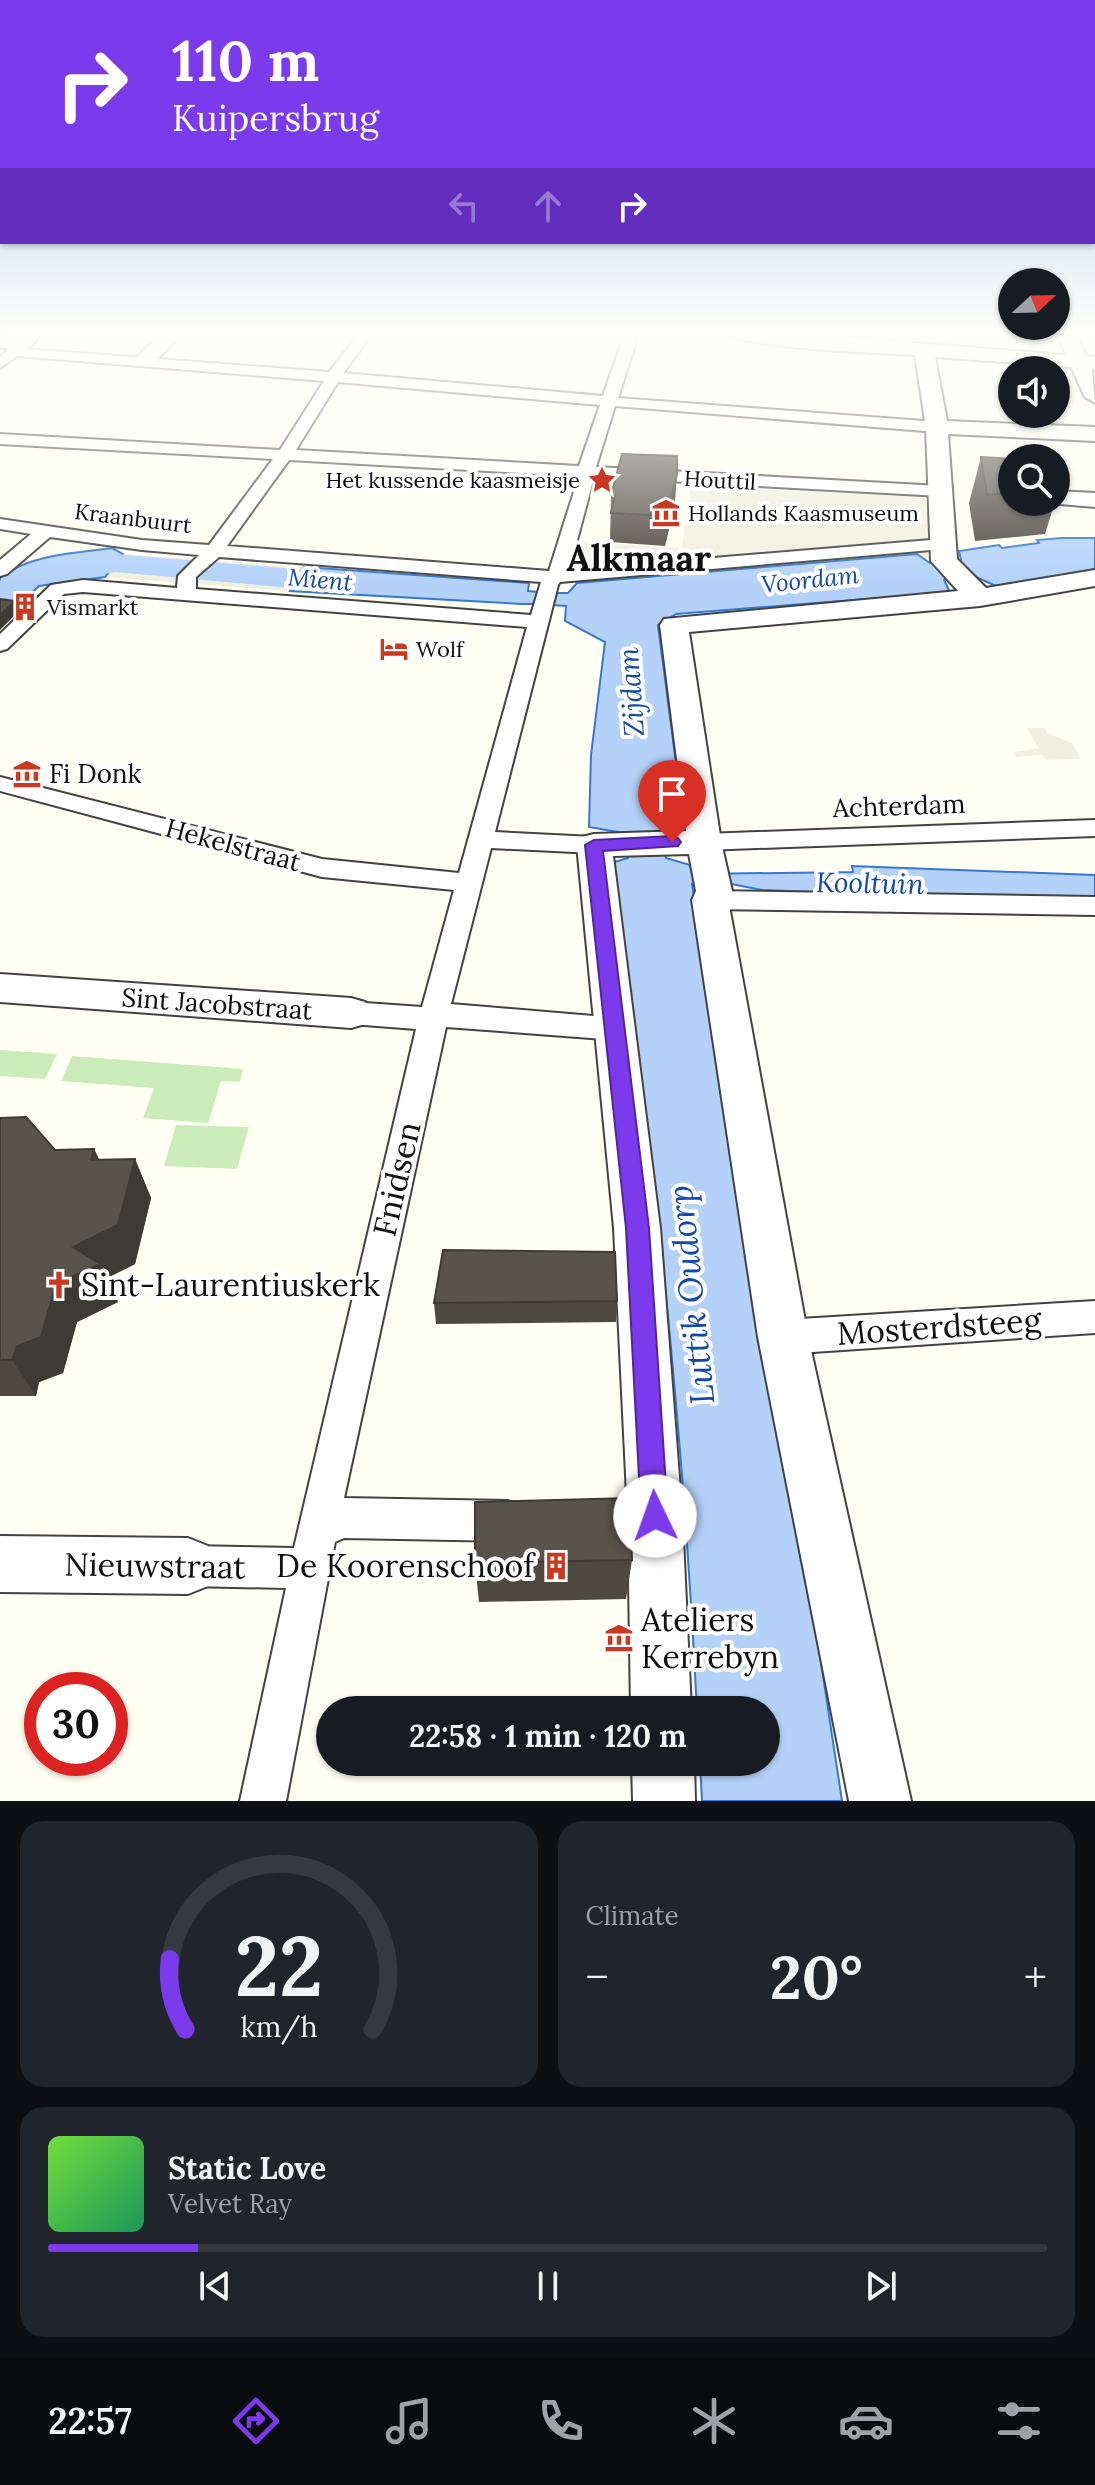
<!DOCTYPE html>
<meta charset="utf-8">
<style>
:root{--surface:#171b24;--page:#20242c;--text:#f1f3f6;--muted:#9ea1a6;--line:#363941;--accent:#7c3aed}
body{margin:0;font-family:Lora,serif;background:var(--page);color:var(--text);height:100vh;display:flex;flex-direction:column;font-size:30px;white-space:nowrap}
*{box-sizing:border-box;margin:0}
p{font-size:26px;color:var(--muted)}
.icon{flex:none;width:44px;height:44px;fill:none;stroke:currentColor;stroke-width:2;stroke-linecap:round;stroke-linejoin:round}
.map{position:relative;height:1801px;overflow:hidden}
.side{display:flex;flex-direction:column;gap:20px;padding:20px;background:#0d0f14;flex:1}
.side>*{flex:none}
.guide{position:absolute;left:0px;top:0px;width:1096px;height:244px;box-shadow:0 2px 6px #0004;background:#7c3aed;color:#fff;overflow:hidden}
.needle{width:52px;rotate:68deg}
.controls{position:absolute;left:998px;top:268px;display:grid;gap:16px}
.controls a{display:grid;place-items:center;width:72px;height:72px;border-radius:50%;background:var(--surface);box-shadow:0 2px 6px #0004;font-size:40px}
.speed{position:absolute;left:24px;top:1672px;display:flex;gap:16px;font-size:40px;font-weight:700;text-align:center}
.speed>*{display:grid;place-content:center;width:104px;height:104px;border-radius:50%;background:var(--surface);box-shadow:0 2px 6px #0004;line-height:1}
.speed .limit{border:12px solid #d22;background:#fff;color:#111}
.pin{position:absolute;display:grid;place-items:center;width:68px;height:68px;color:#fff;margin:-82px -34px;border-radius:50% 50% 50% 0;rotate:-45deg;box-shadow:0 0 8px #0007}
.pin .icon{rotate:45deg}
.me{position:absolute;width:88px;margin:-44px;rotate:357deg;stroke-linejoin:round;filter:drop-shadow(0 0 6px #0008)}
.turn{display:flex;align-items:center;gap:28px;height:168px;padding:0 40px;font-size:36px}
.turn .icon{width:104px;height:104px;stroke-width:2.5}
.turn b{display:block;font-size:56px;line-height:68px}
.lanes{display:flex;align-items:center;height:76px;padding:0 40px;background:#0003;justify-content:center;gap:40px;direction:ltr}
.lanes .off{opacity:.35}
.big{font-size:60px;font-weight:800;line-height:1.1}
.side .tile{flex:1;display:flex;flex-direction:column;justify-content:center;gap:12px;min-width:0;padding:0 28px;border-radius:24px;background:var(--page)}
.side .dial{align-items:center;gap:0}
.dial svg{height:208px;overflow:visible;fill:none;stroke:var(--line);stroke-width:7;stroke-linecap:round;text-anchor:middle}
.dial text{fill:var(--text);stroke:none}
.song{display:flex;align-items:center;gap:24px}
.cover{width:96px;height:96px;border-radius:12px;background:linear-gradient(135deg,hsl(100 70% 55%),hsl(150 70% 35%))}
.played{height:8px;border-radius:4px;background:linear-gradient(90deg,var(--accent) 15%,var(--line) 15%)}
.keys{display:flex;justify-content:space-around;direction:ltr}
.heat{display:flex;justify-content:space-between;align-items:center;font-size:44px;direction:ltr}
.side .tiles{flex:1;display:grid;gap:20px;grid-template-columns:1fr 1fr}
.tile:last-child{grid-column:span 2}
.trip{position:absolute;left:316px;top:1696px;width:464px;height:80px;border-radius:40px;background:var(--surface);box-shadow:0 2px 6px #0004;font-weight:800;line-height:80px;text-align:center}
.tab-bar{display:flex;height:128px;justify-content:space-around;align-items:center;background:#090b0e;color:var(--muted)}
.tab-bar .icon{width:56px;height:56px}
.tab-bar .current{color:var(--accent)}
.tab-bar b{font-size:36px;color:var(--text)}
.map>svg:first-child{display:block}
.green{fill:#caecb9}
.plaza{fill:#f1f0e0}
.water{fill:#b4d2f9;stroke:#3778d5;stroke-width:2}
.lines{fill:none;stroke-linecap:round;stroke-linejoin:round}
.canal{fill:#b4d2f9;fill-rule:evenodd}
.pedestrian-casing{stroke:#434343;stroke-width:4}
.minor-casing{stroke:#434343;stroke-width:4}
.pedestrian{fill:#fff;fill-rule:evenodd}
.minor{fill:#fff;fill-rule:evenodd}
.wall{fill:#4d4840}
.shaded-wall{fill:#3e3b34}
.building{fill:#59544b;stroke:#3e3b34;stroke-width:2}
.route{fill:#7c3aed;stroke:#51269a;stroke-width:2}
.labels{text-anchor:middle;stroke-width:8;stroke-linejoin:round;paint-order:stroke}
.far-poi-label{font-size:22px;fill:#101010;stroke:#fff;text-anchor:start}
.far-street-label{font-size:22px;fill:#101010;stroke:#fff}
.far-water-label{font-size:24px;font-style:italic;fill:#114aaa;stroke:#fff}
.poi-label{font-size:26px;fill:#101010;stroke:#fff;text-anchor:start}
.street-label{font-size:26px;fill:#101010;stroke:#fff}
.water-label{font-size:28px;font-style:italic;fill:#114aaa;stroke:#fff}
.near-street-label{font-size:32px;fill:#101010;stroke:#fff}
.near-poi-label{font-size:32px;fill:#101010;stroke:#fff;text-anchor:start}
.near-water-label{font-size:34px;font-style:italic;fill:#114aaa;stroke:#fff}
.far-town-label{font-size:36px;font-weight:bold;fill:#101010;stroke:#fff}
</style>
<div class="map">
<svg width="1095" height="1801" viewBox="0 0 1095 1801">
<rect width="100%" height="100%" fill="#fffff3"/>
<g class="green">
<polygon points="0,1050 57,1054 45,1079 0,1076"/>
<polygon points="72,1056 243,1069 240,1082 221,1081 208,1123 143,1118 154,1088 61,1081"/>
<polygon points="176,1125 249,1127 237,1169 164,1166"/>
</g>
<g class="plaza">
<polygon points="691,479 924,490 932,550 561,580 572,542 682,548"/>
<polygon points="123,554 304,567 290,591 105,577"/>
<polygon points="1026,728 1045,728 1047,733 1072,743 1081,759 1046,760 1042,755 1016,757 1014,752 1039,748"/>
</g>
<g class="water">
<polygon points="1062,538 1095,538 1095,569 998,587 974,576 948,578 944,580 949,590 943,593 676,614 658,625 684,825 663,830 663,837 625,840 623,833 589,827 591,755 605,642 565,621 566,606 552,605 555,593 568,593 577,583 917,554 930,563 961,560 959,551 999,545 1002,548 1039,543 1037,540"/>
<path d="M112,548L123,554L105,577L39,586L0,624V578C29,554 77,553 112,548Z"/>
<polygon points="304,567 529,583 528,591 539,592 536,604 522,604 290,591"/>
<path d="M664,850L666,858L690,865L692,874L853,872L852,866L1095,875V898L839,893L762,890L731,884H692L753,1273L801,1531L842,1801H702L700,1762H766V1710H697C683,1426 654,1144 611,863L628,858V852Z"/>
</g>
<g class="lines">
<polygon class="canal" points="115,554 357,574 368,577 373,584 368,591 357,594 115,572 31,586 12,608 0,611 0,581 10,571"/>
<defs>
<g id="pedestrian">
<path d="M29,331H45L26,349L329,372L361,331H375L343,373L603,396L625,333L646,331L638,336L618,398L937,422L945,427L937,432L615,406L596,467L941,486L950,491L941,496L594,477L569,570L943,539L952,544L943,549L560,582L558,585L495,832L594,837L603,839L606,845L603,851L594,853L491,848L451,1004L617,1018L627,1021L631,1029L627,1037L617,1040L446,1027L344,1498L508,1501L522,1507L528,1521L522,1535L508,1541L344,1538L335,1542L286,1801H240L286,1588L188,1586L174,1580L168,1566L174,1552L188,1546L294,1548L416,1029L351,1024L341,1021L337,1013L341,1005L351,1002L422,1007L454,890L322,877L0,791V777L322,859L459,873L527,627L83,592L64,594L7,649L0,651V634L51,585L83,580L177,588L178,576L199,555L142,550L50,537L7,574L0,576V560L31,534L0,529V519L142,540L209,545L273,459L0,444V434L280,450L324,381L17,356L0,368V357ZM338,382L360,384L600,405L579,466L296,450ZM289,460L577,476L578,479L549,571L227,546ZM219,557L541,582L531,615L196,589V577Z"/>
<polygon points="1095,820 1095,836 704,850 695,848 692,842 695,836 704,834"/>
<polygon points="710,891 1095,897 1095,915 710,909 701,906 697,900 701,894"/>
<polygon points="1095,1301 1095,1333 783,1354 770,1349 765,1337 770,1325 783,1320"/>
</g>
<g id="minor">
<polygon points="165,331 185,331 152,364 138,364 135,360 138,356"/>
<path d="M721,331H766L1066,355L1056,331H1075L1086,356L1095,357V369H1092L1095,403L1085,397L1071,367L935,357L947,421L1095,427V441L948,434L957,559L986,588L1095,570V586L980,606L689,632L721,842L732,891L728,900L808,1337L911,1801H849L758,1337L692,900L696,891L689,854L613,856L660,1228L682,1516L691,1710H631L628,1516L614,1228L577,845L582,837L594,834L686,831L660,625L664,619L958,591L931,561L926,427L915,355C882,353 739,349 721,331Z"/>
<polygon points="0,336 24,337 34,343 24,349 0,348"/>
<polygon points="1056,491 1095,493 1095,507 1048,503 1056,502"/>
<polygon points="0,974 351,998 365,1002 371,1013 365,1024 351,1028 0,1002"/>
<polygon points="0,1536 188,1538 208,1546 216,1566 208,1586 188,1594 0,1592"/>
<polygon points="632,1762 694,1762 695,1801 633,1801"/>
</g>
</defs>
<use href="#pedestrian" class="pedestrian-casing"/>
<use href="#minor" class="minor-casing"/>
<use href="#pedestrian" class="pedestrian"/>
<use href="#minor" class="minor"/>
</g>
<g class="wall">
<polygon points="981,457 1012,459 1012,502 1055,502 1045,534 975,541 969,503"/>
<polygon points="611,495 675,502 665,546 610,542"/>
<polygon points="0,1118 55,1150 94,1149 99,1159 135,1159 151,1198 135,1264 107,1278 118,1302 77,1322 63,1373 39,1382 36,1396 0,1396"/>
<polygon points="617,1301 616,1322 436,1324 434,1303"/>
<polygon points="632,1560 626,1599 479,1602 475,1563"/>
</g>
<g class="shaded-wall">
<polygon points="677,474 675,502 665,546 668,516"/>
<polygon points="15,601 18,612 0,630 0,615"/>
<polygon points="94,1149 112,1188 91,1160"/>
<polygon points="135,1159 151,1198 135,1264 107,1278 118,1302 77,1322 63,1373 39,1382 36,1396 12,1360 17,1346 73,1247"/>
</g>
<g class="building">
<polygon points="622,454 677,456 677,474 668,516 611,513 615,496 611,495"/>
<polygon points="1028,454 1044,455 1045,458 1025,458"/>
<polygon points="981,457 1012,459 1012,492 987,495"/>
<polygon points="0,599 15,601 0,615"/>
<polygon points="26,1117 55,1150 94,1149 91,1160 135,1159 118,1225 73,1247 100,1264 56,1284 41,1337 17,1346 12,1360 0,1360 0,1118"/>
<polygon points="443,1250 615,1252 617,1301 434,1303"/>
<polygon points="630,1498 632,1560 475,1563 475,1502"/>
</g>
<linearGradient id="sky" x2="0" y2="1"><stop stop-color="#93c0ef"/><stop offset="0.57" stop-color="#fffffa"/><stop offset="1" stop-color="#fffffa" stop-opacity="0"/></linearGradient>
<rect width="1095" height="584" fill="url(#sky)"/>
<polygon class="route" points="672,836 678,838 681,842 678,846 603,851 649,1228 668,1516 664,1526 655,1530 645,1526 641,1516 626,1228 585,845 594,840"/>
<defs>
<symbol id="sight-bare" viewBox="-9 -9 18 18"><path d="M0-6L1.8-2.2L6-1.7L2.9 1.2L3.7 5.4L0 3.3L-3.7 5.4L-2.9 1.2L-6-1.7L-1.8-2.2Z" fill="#c9381f" stroke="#fff" stroke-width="2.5" paint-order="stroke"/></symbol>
<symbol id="museum-bare" viewBox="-9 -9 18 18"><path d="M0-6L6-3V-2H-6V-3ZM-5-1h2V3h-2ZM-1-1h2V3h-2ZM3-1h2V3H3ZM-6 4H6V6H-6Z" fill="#c9381f" stroke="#fff" stroke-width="2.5" paint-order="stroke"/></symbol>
<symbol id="building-bare" viewBox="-9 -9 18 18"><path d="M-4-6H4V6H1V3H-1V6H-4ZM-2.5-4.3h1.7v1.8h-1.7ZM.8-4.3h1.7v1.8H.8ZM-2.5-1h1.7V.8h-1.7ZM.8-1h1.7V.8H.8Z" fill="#c9381f" stroke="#fff" stroke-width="2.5" paint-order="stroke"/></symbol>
<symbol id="hotel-bare" viewBox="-9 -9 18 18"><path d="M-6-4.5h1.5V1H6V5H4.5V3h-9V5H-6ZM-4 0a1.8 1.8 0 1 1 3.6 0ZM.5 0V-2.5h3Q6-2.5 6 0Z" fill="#c9381f" stroke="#fff" stroke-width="2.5" paint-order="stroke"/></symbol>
<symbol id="church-bare" viewBox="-9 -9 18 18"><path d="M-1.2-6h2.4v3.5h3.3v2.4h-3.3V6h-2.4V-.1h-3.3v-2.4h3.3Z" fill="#c9381f" stroke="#fff" stroke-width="2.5" paint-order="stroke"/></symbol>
</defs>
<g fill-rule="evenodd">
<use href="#sight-bare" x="582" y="460" width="40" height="40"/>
<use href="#museum-bare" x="646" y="493" width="40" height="40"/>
<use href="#building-bare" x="5" y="587" width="40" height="40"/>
<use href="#hotel-bare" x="374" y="629" width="40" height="40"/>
<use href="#museum-bare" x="7" y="754" width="40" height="40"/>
<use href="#church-bare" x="39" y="1265" width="40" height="40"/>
<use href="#building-bare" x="536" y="1546" width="40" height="40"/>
<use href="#museum-bare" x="599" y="1618" width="40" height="40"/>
</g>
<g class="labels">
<g class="far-poi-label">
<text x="580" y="488" text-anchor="end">Het kussende kaasmeisje</text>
<text x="688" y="521">Hollands Kaasmuseum</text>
<text x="47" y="615">Vismarkt</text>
<text x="416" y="657">Wolf</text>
</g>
<g class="far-street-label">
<text transform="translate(720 480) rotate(3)" y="8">Houttil</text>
<text transform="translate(133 518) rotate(7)" y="8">Kraanbuurt</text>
</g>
<g class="far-water-label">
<text transform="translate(320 580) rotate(5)" y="8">Mient</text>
<text transform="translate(810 580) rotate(-6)" y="8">Voordam</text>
</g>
<g class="poi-label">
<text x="49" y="783">Fi Donk</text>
</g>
<g class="street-label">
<text transform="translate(899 806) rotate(-2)" y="9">Achterdam</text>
<text transform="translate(233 845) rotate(15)" y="9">Hekelstraat</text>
<text transform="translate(217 1004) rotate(4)" y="9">Sint Jacobstraat</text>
</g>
<g class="water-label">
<text transform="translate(631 692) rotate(-94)" y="10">Zijdam</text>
<text transform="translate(870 883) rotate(1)" y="10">Kooltuin</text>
</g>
<g class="near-street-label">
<text transform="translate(397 1179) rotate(-77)" y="11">Fnidsen</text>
<text transform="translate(939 1327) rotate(-4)" y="11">Mosterdsteeg</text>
<text transform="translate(155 1566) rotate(1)" y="11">Nieuwstraat</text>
</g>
<g class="near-poi-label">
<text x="81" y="1296">Sint-Laurentiuskerk</text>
<text x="534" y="1577" text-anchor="end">De Koorenschoof</text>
<text x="641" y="1631">Ateliers<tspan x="641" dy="37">Kerrebyn</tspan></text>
</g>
<g class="near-water-label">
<text transform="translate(691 1295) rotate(-96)" y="12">Luttik Oudorp</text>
</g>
<g class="far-town-label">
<text x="639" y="571">Alkmaar</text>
</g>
</g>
</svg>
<div class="controls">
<a><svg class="needle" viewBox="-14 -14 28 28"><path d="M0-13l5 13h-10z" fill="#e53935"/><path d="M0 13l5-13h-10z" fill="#9ea1a6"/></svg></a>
<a><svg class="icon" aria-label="sound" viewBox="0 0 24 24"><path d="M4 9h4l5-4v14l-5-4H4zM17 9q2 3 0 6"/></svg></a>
<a><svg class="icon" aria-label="search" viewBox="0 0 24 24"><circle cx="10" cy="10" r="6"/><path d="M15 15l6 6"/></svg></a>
</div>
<div class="speed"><div class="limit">30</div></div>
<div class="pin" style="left:672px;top:842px;background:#d93025"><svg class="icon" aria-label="arrive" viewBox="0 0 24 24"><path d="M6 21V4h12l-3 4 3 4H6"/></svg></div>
<svg class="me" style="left:655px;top:1516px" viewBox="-20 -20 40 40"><circle r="19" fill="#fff"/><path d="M0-13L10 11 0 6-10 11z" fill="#7c3aed"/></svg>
<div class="trip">22:58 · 1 min · 120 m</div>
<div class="guide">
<div class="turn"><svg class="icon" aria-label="right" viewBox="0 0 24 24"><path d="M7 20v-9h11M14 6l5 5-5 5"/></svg><div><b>110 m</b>Kuipersbrug</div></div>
<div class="lanes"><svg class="icon off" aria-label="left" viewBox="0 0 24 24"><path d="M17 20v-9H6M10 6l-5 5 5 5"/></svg><svg class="icon off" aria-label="ahead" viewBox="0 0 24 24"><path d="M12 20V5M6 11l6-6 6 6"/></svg><svg class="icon" aria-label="right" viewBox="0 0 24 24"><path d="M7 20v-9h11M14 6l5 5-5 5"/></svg></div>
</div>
</div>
<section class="side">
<div class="tiles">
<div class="tile dial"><svg viewBox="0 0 100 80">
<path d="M14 69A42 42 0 1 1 86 69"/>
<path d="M14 69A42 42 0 0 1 8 42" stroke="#7c3aed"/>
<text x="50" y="56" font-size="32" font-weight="700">22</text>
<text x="50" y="72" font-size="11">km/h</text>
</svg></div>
<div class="tile"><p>Climate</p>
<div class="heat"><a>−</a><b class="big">20°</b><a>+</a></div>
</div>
<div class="tile">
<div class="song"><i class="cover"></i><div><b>Static Love</b><p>Velvet Ray</p></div></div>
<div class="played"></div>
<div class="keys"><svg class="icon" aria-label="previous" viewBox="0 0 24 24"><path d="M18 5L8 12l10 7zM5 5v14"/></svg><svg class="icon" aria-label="pause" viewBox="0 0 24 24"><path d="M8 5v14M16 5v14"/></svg><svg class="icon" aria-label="next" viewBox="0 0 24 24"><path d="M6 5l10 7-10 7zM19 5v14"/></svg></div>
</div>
</div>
</section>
<nav class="tab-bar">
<b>22:57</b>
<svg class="icon current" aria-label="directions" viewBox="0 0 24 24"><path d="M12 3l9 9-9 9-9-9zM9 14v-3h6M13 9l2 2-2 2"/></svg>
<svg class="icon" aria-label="music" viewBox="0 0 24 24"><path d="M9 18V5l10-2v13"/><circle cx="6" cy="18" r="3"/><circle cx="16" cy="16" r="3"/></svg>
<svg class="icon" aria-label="phone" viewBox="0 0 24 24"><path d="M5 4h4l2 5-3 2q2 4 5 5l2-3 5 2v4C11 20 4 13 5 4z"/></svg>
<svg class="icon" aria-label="climate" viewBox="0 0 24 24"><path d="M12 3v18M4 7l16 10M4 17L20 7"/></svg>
<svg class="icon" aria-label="car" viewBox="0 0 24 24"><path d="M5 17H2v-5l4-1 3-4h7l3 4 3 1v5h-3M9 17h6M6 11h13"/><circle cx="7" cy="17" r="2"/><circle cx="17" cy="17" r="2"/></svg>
<svg class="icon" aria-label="filters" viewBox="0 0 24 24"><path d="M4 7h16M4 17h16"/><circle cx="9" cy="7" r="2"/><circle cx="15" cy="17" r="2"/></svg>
</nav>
